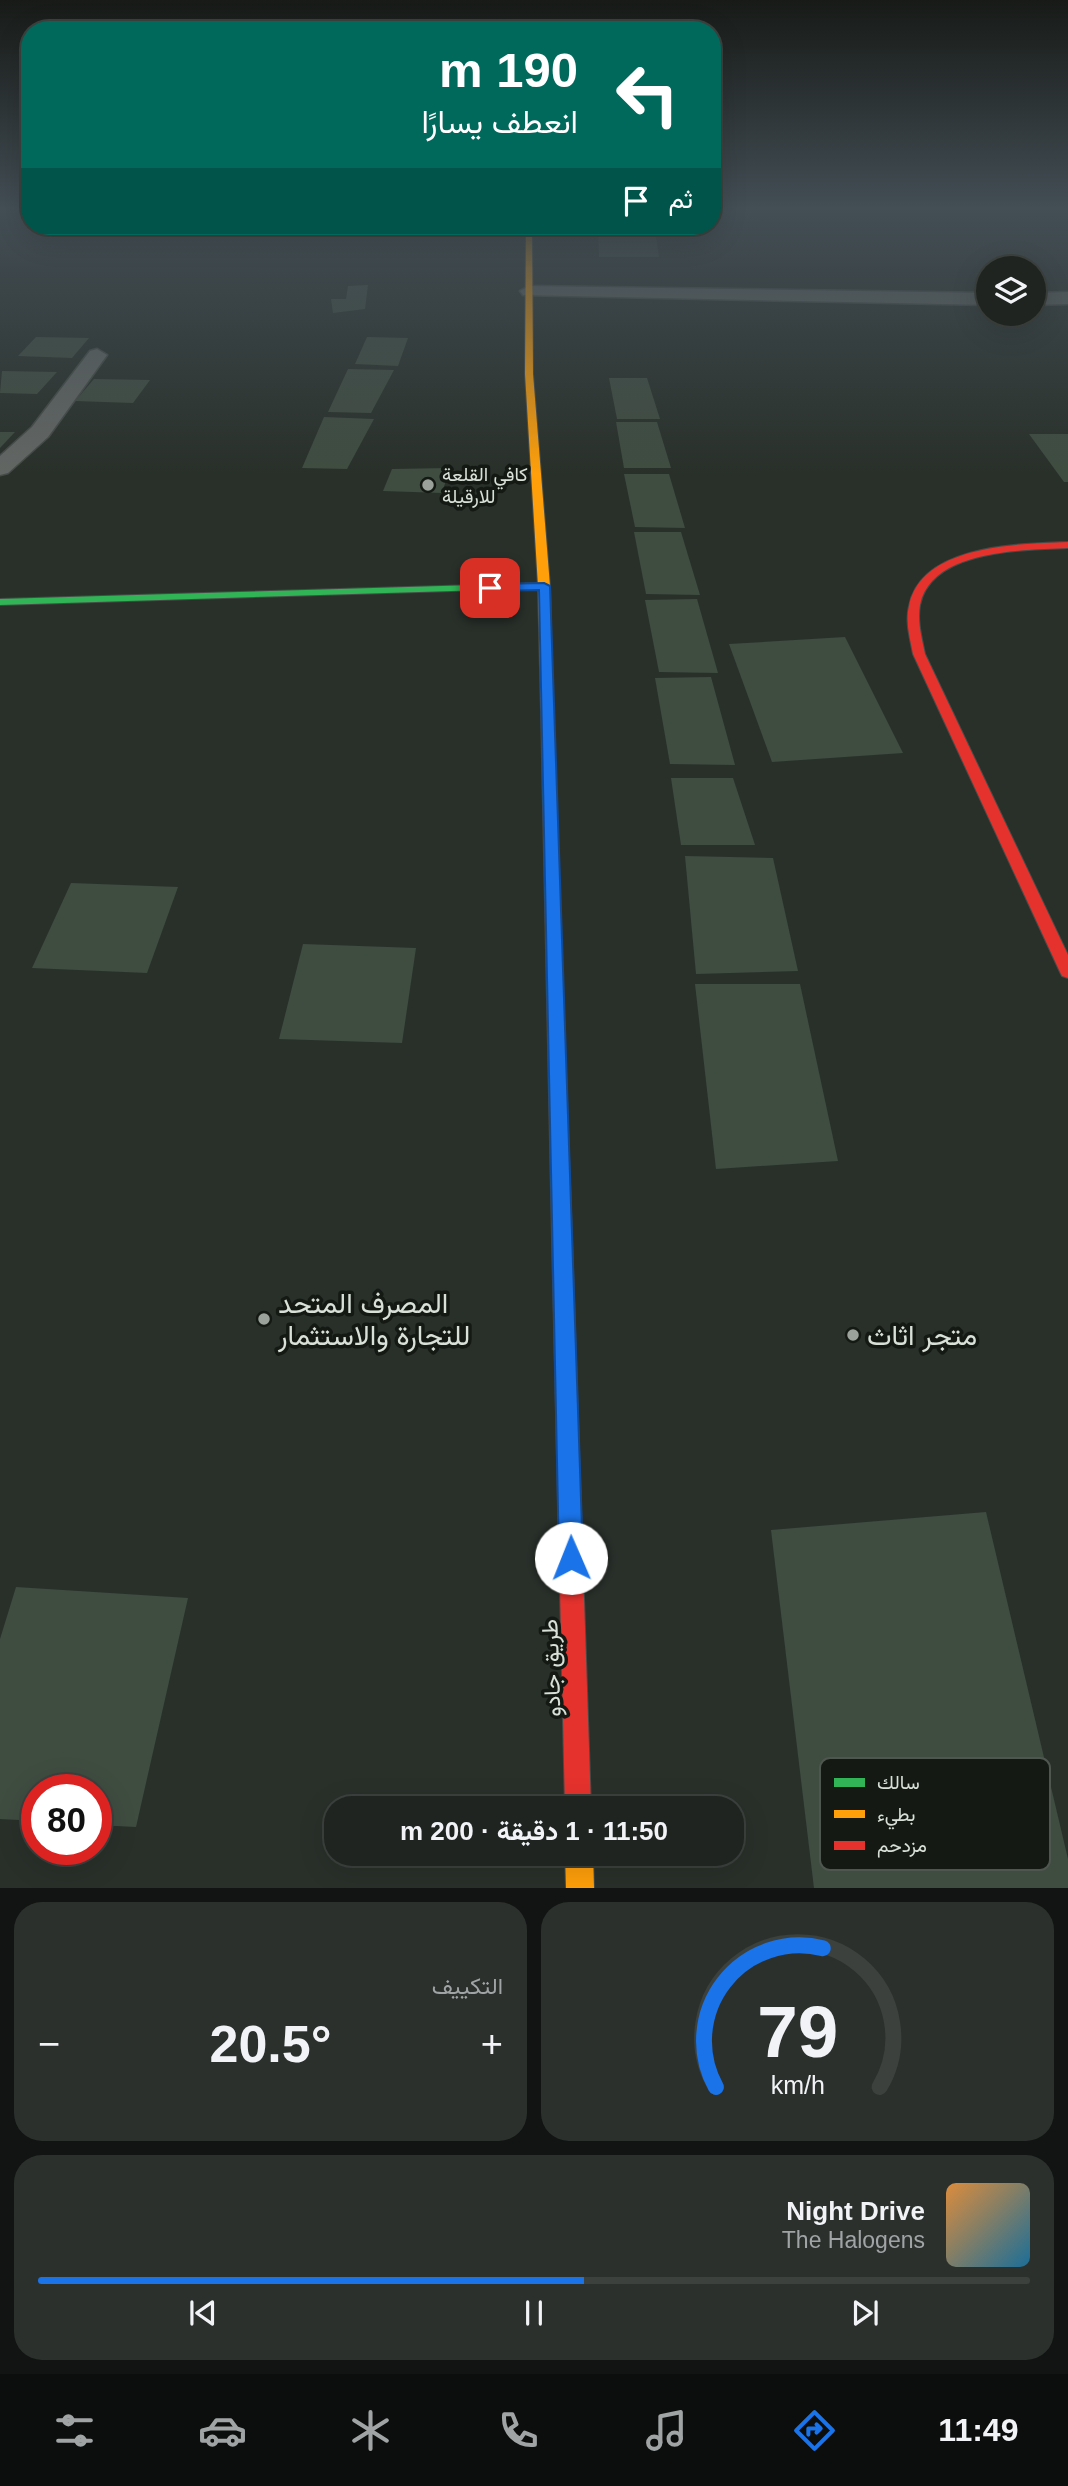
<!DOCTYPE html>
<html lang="ar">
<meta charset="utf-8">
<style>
:root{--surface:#1f2420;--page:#2c302d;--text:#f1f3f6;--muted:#a1a4a5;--line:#3c413e;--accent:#1a73e8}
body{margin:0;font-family:Arial,Vazirmatn,sans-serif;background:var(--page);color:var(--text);direction:rtl;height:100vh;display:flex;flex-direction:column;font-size:26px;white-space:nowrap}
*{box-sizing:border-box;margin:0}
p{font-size:23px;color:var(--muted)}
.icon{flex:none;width:38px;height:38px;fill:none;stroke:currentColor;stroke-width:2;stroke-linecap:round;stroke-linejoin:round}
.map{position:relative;height:1888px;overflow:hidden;direction:ltr}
.details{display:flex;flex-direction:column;gap:14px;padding:14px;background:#111412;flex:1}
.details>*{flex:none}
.top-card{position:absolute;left:21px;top:21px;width:700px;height:214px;border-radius:28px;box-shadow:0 7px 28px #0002,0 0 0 2px var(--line);direction:rtl;background:#00695c;color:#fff;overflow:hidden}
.tools{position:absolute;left:976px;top:256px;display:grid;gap:14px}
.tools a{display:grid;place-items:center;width:70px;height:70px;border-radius:50%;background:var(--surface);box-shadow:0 7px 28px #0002,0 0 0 2px var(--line);font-size:35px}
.speed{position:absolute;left:21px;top:1774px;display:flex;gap:14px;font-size:35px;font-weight:700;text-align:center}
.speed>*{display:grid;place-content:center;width:91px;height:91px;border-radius:50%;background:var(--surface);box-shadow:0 7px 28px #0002,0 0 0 2px var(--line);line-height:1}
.speed .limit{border:10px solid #d22;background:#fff;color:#111}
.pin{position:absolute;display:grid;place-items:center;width:60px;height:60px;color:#fff;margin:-30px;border-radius:14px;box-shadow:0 4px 10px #0006}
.me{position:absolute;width:77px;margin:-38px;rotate:359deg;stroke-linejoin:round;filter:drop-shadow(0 0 5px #0008)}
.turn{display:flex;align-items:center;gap:24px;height:147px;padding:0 28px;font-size:32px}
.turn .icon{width:91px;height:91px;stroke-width:2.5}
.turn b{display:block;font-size:49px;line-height:60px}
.then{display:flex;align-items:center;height:66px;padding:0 28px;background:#0003;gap:14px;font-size:26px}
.big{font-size:52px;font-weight:700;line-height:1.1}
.details .tile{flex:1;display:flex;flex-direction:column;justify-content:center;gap:10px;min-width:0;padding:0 24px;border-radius:28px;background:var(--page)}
.details .dial{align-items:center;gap:0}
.dial svg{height:182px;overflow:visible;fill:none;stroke:var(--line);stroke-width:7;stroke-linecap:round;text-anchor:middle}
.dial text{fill:var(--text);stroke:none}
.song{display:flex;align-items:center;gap:21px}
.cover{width:84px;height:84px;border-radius:10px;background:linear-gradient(135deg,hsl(30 70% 55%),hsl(200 70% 35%))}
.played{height:7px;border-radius:4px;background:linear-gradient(90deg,var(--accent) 55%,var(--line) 55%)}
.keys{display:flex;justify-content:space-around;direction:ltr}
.heat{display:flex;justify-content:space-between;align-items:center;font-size:38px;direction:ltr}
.details .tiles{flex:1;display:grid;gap:14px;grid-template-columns:1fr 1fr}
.tile:last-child{grid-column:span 2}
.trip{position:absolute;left:324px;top:1796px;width:420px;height:70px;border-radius:28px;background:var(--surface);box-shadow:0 7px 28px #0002,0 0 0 2px var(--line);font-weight:700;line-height:70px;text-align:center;direction:rtl}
.tabs{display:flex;height:112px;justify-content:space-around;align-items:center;background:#0c0e0d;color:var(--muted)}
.tabs .icon{width:49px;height:49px}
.tabs .on{color:var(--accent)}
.tabs b{font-size:32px;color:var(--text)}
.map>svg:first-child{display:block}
.building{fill:#3f4c40}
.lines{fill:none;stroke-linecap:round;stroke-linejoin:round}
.street-casing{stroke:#464b47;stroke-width:3}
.fast-casing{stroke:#464b47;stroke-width:2}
.slow-casing{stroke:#464b47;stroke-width:2}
.jam-casing{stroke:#464b47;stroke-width:2}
.street{fill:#626663;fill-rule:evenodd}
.fast{fill:#30b455;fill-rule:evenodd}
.slow{fill:#ff9f0a;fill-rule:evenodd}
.jam{fill:#e5322d;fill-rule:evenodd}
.route{fill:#1a73e8;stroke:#114b97;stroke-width:2}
.poi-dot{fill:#9ba29b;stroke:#141914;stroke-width:2.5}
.labels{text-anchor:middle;stroke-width:7;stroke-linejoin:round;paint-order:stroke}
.far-poi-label{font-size:19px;fill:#d8e0d8;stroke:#141914;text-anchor:start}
.street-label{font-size:23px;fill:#d8e0d8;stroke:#141914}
.near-poi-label{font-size:28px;fill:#d8e0d8;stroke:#141914;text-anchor:start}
.key{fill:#141914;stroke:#4f554f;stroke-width:2}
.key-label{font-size:19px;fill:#d8e0d8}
</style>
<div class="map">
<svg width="1068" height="1888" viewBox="0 0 1068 1888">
<rect width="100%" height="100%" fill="#29302a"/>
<g class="building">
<polygon points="598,226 667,226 669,236 656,236 659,257 599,257"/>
<polygon points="368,285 365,309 333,313 331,299 346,299 348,286"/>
<polygon points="36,337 89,338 72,358 18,356"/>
<polygon points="367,337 408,338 398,366 355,364"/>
<polygon points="348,369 394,370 371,413 328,412"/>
<polygon points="2,371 57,372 37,394 0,393"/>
<polygon points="609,378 647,378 660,419 617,419"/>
<polygon points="94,379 150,380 133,403 75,401"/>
<polygon points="324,417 374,419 347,469 302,468"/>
<polygon points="616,422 657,422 671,468 624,468"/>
<polygon points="0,432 15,432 0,448"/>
<polygon points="1029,434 1068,434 1068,482 1064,482"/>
<polygon points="450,468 442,493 383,491 392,469"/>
<polygon points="624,474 669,474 685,528 635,527"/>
<polygon points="634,532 681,532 700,595 646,594"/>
<polygon points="697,599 718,673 659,672 645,600"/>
<polygon points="845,637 903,753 772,762 729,644"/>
<polygon points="711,677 735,765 670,764 655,678"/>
<polygon points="671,778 733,778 755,845 681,845"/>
<polygon points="685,856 773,858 798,971 696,974"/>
<polygon points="71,883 178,887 147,973 32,968"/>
<polygon points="303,944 416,948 402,1043 279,1039"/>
<polygon points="695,984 800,984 838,1161 716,1169"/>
<polygon points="986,1512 1068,1859 1068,1888 814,1888 771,1530"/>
<polygon points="16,1587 188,1598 136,1827 96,1825 96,1790 37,1790 37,1821 0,1819 0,1639"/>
</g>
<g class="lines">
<defs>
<g id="street">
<polygon points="529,286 989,293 989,305 523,295 520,291"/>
<polygon points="1068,292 1068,304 1034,305 1034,293"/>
<polygon points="97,349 107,355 48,437 8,473 0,475 0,456 32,427 90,351"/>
</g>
<g id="fast">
<polygon points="544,583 550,586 548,588 0,605 0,599"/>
<polygon points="547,707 553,711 572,1239 569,1246 562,1248 555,1246 552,1239 541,711"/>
</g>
<g id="slow">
<polygon points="526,226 532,226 533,374 550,586 553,711 547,715 541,711 538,586 525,374"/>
<polygon points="565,1853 593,1853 594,1888 566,1888"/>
</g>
<g id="jam">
<path d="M1068,542V548C1025,550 931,549 920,605C917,622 922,638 925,654L1068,955V978L1062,976L1060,972L913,654C910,638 905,622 909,606C921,544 1020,544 1068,542Z"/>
<polygon points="562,1230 569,1232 572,1239 591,1808 565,1808 552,1239 555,1232"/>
</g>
</defs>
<use href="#street" class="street-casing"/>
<use href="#fast" class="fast-casing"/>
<use href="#slow" class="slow-casing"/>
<use href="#jam" class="jam-casing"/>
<use href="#street" class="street"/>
<use href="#fast" class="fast"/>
<use href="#slow" class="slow"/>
<use href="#jam" class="jam"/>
</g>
<linearGradient id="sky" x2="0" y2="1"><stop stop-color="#171a17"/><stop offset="0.44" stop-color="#434e55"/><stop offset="1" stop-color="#434e55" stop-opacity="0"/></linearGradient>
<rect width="1068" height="474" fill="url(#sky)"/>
<polygon class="route" points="544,583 550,586 583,1558 579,1566 571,1570 562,1566 559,1558 539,590 490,591 484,588 490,584"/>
<g class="poi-dot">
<circle cx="428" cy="485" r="7"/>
<circle cx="264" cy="1319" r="7"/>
<circle cx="853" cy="1335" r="7"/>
</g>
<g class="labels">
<g class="far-poi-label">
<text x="442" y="481">كافي القلعة<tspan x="442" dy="22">للارقيلة</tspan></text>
</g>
<g class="street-label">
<text transform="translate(551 1668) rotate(-92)" y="8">طريق جادو</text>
</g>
<g class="near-poi-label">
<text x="278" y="1313">المصرف المتحد<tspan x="278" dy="32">للتجارة والاستثمار</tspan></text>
<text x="867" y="1345">متجر اثاث</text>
</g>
</g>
<rect x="820" y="1758" width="230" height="112" rx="10" class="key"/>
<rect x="834" y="1778" width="31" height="9" fill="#30b455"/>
<rect x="834" y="1810" width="31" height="8" fill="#ff9f0a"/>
<rect x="834" y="1841" width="31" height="9" fill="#e5322d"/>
<g class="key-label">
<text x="877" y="1789">سالك</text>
<text x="877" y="1821">بطيء</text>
<text x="877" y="1852">مزدحم</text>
</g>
</svg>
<div class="tools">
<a><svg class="icon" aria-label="layers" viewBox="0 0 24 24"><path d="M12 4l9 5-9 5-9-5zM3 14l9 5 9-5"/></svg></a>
</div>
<div class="speed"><div class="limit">80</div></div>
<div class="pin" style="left:490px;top:588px;background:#d93025"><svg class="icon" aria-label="arrive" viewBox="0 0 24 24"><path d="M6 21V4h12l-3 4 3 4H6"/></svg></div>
<svg class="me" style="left:571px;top:1558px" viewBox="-20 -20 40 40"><circle r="19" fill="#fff"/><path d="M0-13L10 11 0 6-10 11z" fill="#1a73e8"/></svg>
<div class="trip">11:50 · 1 دقيقة · 200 m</div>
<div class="top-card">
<div class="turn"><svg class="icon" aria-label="left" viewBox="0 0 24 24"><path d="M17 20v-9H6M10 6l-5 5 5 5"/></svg><div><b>190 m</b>انعطف يسارًا</div></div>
<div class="then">ثم<svg class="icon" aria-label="arrive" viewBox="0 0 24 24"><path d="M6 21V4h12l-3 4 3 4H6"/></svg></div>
</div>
</div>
<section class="details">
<div class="tiles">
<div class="tile dial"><svg viewBox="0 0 100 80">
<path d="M14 69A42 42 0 1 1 86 69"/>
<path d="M14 69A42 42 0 0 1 61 8" stroke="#1a73e8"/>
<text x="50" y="56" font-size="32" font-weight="700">79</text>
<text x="50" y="72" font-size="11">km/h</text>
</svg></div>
<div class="tile"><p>التكييف</p>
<div class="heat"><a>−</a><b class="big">20.5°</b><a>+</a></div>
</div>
<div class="tile">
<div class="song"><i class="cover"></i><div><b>Night Drive</b><p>The Halogens</p></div></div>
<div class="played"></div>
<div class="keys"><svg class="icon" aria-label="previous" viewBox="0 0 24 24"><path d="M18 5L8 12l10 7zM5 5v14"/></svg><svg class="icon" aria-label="pause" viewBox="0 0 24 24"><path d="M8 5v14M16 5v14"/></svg><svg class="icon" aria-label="next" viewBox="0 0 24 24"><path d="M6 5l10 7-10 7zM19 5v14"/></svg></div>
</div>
</div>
</section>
<nav class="tabs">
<b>11:49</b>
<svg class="icon on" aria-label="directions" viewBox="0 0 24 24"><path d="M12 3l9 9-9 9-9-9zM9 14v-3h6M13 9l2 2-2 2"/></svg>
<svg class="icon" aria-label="music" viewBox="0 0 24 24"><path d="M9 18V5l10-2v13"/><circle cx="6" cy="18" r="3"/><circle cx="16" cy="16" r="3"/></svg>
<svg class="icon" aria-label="phone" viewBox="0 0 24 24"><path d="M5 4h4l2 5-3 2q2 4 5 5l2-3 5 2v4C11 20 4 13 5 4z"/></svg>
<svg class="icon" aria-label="climate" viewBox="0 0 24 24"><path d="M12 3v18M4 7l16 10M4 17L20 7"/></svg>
<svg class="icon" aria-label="car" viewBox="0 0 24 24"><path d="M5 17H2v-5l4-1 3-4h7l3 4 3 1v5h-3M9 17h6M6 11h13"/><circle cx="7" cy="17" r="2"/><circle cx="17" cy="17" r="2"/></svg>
<svg class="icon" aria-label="filters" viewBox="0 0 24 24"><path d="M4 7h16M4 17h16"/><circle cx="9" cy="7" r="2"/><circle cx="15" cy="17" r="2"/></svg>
</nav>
